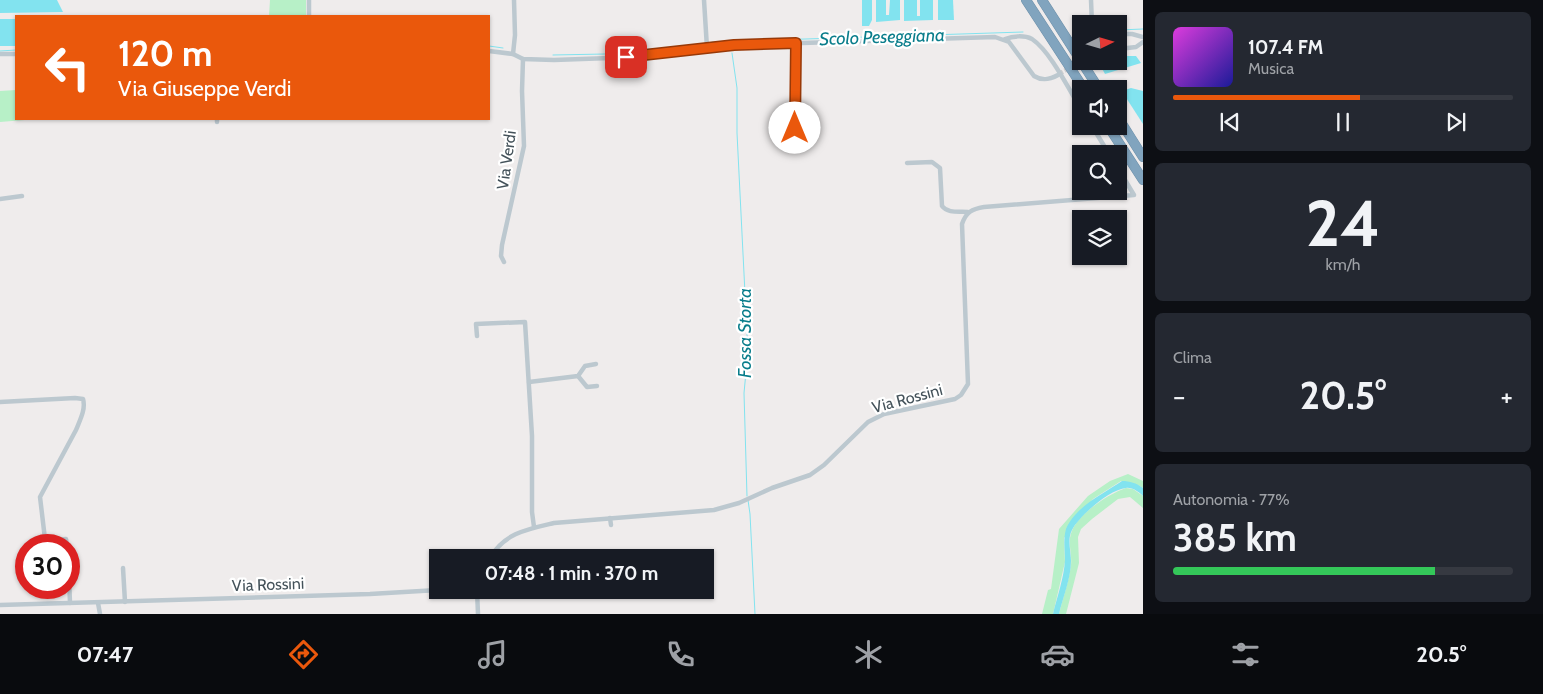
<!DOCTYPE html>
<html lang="it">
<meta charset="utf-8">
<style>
:root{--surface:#171b24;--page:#242831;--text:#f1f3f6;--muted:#9ea1a6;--line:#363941;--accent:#ea580c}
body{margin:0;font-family:Cabin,sans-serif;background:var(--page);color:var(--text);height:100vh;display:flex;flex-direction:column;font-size:19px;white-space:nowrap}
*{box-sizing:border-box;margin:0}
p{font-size:16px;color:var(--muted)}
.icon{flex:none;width:28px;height:28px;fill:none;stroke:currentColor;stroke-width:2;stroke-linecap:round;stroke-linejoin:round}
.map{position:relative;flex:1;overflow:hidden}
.drawer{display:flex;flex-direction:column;gap:12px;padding:12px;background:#0d0f14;width:400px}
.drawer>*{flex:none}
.hud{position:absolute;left:15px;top:15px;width:475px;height:105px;border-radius:0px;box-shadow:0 1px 4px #0004;background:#ea580c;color:#fff;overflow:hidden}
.needle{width:32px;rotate:85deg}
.tools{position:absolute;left:1072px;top:15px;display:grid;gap:10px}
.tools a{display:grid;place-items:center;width:55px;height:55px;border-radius:0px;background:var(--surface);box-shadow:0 1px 4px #0004;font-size:25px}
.speed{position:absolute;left:15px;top:534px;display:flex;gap:10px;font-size:25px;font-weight:700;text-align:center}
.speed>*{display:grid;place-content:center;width:65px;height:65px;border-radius:50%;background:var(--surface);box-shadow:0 1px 4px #0004;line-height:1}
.speed .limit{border:8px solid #d22;background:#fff;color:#111}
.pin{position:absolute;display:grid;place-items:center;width:42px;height:42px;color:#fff;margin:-21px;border-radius:10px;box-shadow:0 2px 8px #0006}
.me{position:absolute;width:55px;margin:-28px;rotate:0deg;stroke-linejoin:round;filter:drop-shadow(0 0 4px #0008)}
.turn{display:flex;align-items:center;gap:18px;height:105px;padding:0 20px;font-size:22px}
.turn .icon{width:65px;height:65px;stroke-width:2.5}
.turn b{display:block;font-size:35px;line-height:42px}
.big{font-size:38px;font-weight:700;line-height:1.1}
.drawer .card{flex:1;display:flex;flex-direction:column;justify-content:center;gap:8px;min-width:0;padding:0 18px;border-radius:8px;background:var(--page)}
.drawer .dial{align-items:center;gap:0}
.dial b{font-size:65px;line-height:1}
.song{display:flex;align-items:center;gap:15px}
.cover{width:60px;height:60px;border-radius:8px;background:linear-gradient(135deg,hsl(300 70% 55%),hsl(240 70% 35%))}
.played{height:5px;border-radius:2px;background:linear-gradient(90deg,var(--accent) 55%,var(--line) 55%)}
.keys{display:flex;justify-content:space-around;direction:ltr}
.heat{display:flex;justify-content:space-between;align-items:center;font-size:28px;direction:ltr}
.charge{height:8px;border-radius:4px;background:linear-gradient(90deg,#34c759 77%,var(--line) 0)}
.trip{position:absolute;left:429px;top:549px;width:285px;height:50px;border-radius:0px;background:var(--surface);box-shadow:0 1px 4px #0004;font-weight:700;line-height:50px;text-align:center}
.tab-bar{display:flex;height:80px;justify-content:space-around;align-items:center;background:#090b0e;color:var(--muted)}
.tab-bar .icon{width:35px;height:35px}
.tab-bar .on{color:var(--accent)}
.tab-bar b{font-size:22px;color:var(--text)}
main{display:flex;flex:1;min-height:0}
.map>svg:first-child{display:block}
.green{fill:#b7f0c7}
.water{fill:#82e3ef}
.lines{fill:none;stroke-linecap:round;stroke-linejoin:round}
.stream{stroke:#82e3ef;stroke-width:1}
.street-tunnel{stroke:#cdcdcf;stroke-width:4.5;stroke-dasharray:4.5 2;stroke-linecap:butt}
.highway-casing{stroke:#6c8fa9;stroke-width:10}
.street{stroke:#bcc8cf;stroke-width:4.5}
.highway{stroke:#81a4be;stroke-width:9}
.route-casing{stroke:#983908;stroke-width:12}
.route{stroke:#ea580c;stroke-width:9}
.labels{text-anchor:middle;stroke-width:4.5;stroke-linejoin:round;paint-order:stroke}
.street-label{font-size:16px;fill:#44525a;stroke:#fff}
.water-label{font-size:18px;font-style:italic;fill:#097d8b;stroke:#fff}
</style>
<main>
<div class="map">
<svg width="1143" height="614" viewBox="0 0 1143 614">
<rect width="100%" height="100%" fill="#efecec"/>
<g class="green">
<polygon points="270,0 306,0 306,16 269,16"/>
<polygon points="16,90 16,119 37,119 0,122 0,91"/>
<polygon points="1128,474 1143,481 1143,488 1140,486 1121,481 1093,499 1064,538 1065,562 1053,614 1042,614 1048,590 1051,589 1059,529 1088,496 1110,481"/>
<path d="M1126,488L1133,489L1143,496V508L1130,497L1118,499L1092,519L1081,529L1078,537L1079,563L1066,614H1059C1063,598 1069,581 1071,565C1072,556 1069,547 1070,538C1072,517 1108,494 1126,488Z"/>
</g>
<g class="water">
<polygon points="0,0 57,0 63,12 0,13"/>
<polygon points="862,0 872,0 872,20 869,26 862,26"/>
<polygon points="876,0 886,0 886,15 889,15 890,0 900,0 900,20 876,22"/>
<polygon points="904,0 917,0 917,16 920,16 920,0 933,0 933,20 904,21"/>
<polygon points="938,0 953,0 954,20 938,20"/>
<rect x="0" y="19" width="16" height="27"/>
<polygon points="1119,56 1136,56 1141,63 1105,74 1098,61 1119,61"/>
<polygon points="1131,88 1143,91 1143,124 1123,93 1125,90"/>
<path d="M1122,481C1130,481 1136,483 1143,488V496C1139,492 1132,487 1126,488C1110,489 1079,516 1072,530C1067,539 1071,552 1071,561C1071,578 1063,597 1059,614H1053C1057,597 1064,578 1065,560C1065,550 1063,540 1066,529C1075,507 1103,494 1122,481Z"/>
</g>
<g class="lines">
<g class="stream">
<polyline points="1119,30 1143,29"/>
<polyline points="712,42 1023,32"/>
<polyline points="489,46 503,48"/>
<polyline points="0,51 16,50"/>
<polyline points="732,53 737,88 737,133 747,334 748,351 744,393 747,496"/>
<polyline points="553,55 605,54 696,46 699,44"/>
<polyline points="748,500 750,514 755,614"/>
</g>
<polyline class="street-tunnel" points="1059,74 1081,61"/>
<defs>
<g id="highway">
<polyline points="1026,0 1084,89"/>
<polyline points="1042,0 1081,61"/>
<polyline points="1081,61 1099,89"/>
<polyline points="1119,119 1143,157"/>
<polyline points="1108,126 1143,180"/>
</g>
</defs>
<use href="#highway" class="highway-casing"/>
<g class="street">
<polyline points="704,0 707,48"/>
<polyline points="1091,0 1092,24"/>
<polyline points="309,16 309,0"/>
<polyline points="1119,34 1132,34 1143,37"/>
<path d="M1005,39C1013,36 1024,35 1032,39C1051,52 1069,90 1081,109"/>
<polyline points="1119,49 1136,47 1143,42"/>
<path d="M489,51L513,54L523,59L554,60L638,57L734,45L995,37L1009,42L1034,76C1042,81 1049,80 1058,75"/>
<polyline points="0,54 16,54"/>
<polyline points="513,54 515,35 514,0"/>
<polyline points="217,122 217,119"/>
<polyline points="1092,126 1109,154"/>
<polyline points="795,145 795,43"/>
<path d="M907,163L932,162L940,168L942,206C948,214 960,211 968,212"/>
<polyline points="0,199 22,196"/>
<polyline points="504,262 501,256 502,245 524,146 522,91 523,59"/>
<polyline points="477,336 476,324 525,322 532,436 532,512 534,527"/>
<polyline points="578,376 587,387 597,386"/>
<polyline points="529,382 578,376 585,366 596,364"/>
<path d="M0,402L75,398L83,399C86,409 80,420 76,430L40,497L45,539L47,541L66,539L67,545"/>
<polyline points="610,518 611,525"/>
<path d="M490,558C504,533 528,529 554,523L714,510L739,503L772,488L810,475L824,465L868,422L884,414L955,399L961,395L968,384L962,224C966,212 972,209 984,207L1134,195L1119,170"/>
<polyline points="123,568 125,602"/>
<polyline points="69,577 70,603"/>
<polyline points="477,590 478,614"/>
<polyline points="98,603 100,614"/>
<polyline points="0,605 370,594 438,590"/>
</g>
<use href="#highway" class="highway"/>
</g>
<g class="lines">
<defs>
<polyline id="route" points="626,57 734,45 796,43 795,128"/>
</defs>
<use href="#route" class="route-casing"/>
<use href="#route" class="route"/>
</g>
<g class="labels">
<g class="street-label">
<text transform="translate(506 160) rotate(-82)" y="6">Via Verdi</text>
<text transform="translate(907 398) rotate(-15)" y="6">Via Rossini</text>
<text transform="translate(268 584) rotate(-2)" y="6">Via Rossini</text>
</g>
<g class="water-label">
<text transform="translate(882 37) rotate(-2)" y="6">Scolo Peseggiana</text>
<text transform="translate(745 333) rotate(-90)" y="6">Fossa Storta</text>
</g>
</g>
</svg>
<div class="tools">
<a><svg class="needle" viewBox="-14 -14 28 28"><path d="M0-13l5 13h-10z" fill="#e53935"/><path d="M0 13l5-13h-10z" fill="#9ea1a6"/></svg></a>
<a><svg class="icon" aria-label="sound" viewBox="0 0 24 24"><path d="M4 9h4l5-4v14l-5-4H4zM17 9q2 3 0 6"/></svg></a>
<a><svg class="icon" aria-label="search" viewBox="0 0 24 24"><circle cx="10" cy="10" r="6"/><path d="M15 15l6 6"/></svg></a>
<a><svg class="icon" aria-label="layers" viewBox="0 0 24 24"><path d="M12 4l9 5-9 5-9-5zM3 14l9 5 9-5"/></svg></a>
</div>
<div class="speed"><div class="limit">30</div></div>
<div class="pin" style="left:626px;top:57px;background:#d93025"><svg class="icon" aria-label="arrive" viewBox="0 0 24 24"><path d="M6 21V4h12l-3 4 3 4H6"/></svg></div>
<svg class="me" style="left:795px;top:128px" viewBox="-20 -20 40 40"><circle r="19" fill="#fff"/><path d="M0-13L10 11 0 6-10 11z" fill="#ea580c"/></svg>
<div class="trip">07:48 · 1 min · 370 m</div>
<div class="hud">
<div class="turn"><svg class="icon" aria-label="left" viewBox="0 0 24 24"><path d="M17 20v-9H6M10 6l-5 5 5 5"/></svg><div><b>120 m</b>Via Giuseppe Verdi</div></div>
</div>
</div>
<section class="drawer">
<div class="card">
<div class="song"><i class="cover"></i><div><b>107.4 FM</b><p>Musica</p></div></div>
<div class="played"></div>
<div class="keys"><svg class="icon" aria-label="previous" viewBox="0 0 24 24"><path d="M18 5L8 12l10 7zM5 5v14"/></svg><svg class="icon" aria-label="pause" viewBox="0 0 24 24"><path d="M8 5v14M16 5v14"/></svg><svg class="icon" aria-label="next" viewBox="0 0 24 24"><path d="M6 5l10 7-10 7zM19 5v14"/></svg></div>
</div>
<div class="card dial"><b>24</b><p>km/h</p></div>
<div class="card"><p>Clima</p>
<div class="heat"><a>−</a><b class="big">20.5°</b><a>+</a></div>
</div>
<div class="card"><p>Autonomia · 77%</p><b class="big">385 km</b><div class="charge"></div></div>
</section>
</main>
<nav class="tab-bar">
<b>07:47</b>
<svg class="icon on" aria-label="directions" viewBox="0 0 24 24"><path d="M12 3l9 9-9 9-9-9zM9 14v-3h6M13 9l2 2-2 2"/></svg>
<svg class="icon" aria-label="music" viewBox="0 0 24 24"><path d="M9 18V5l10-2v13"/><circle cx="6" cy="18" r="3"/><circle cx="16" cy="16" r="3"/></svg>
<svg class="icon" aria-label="phone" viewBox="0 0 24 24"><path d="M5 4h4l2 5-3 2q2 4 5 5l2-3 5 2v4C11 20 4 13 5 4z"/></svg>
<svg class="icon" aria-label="climate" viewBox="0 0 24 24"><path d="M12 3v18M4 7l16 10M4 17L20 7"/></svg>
<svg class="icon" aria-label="car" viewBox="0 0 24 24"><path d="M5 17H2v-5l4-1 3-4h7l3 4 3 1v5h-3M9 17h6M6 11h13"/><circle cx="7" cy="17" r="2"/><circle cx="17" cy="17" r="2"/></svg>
<svg class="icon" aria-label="filters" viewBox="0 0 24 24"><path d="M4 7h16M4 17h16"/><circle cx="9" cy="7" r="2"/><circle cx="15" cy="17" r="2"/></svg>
<b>20.5°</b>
</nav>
